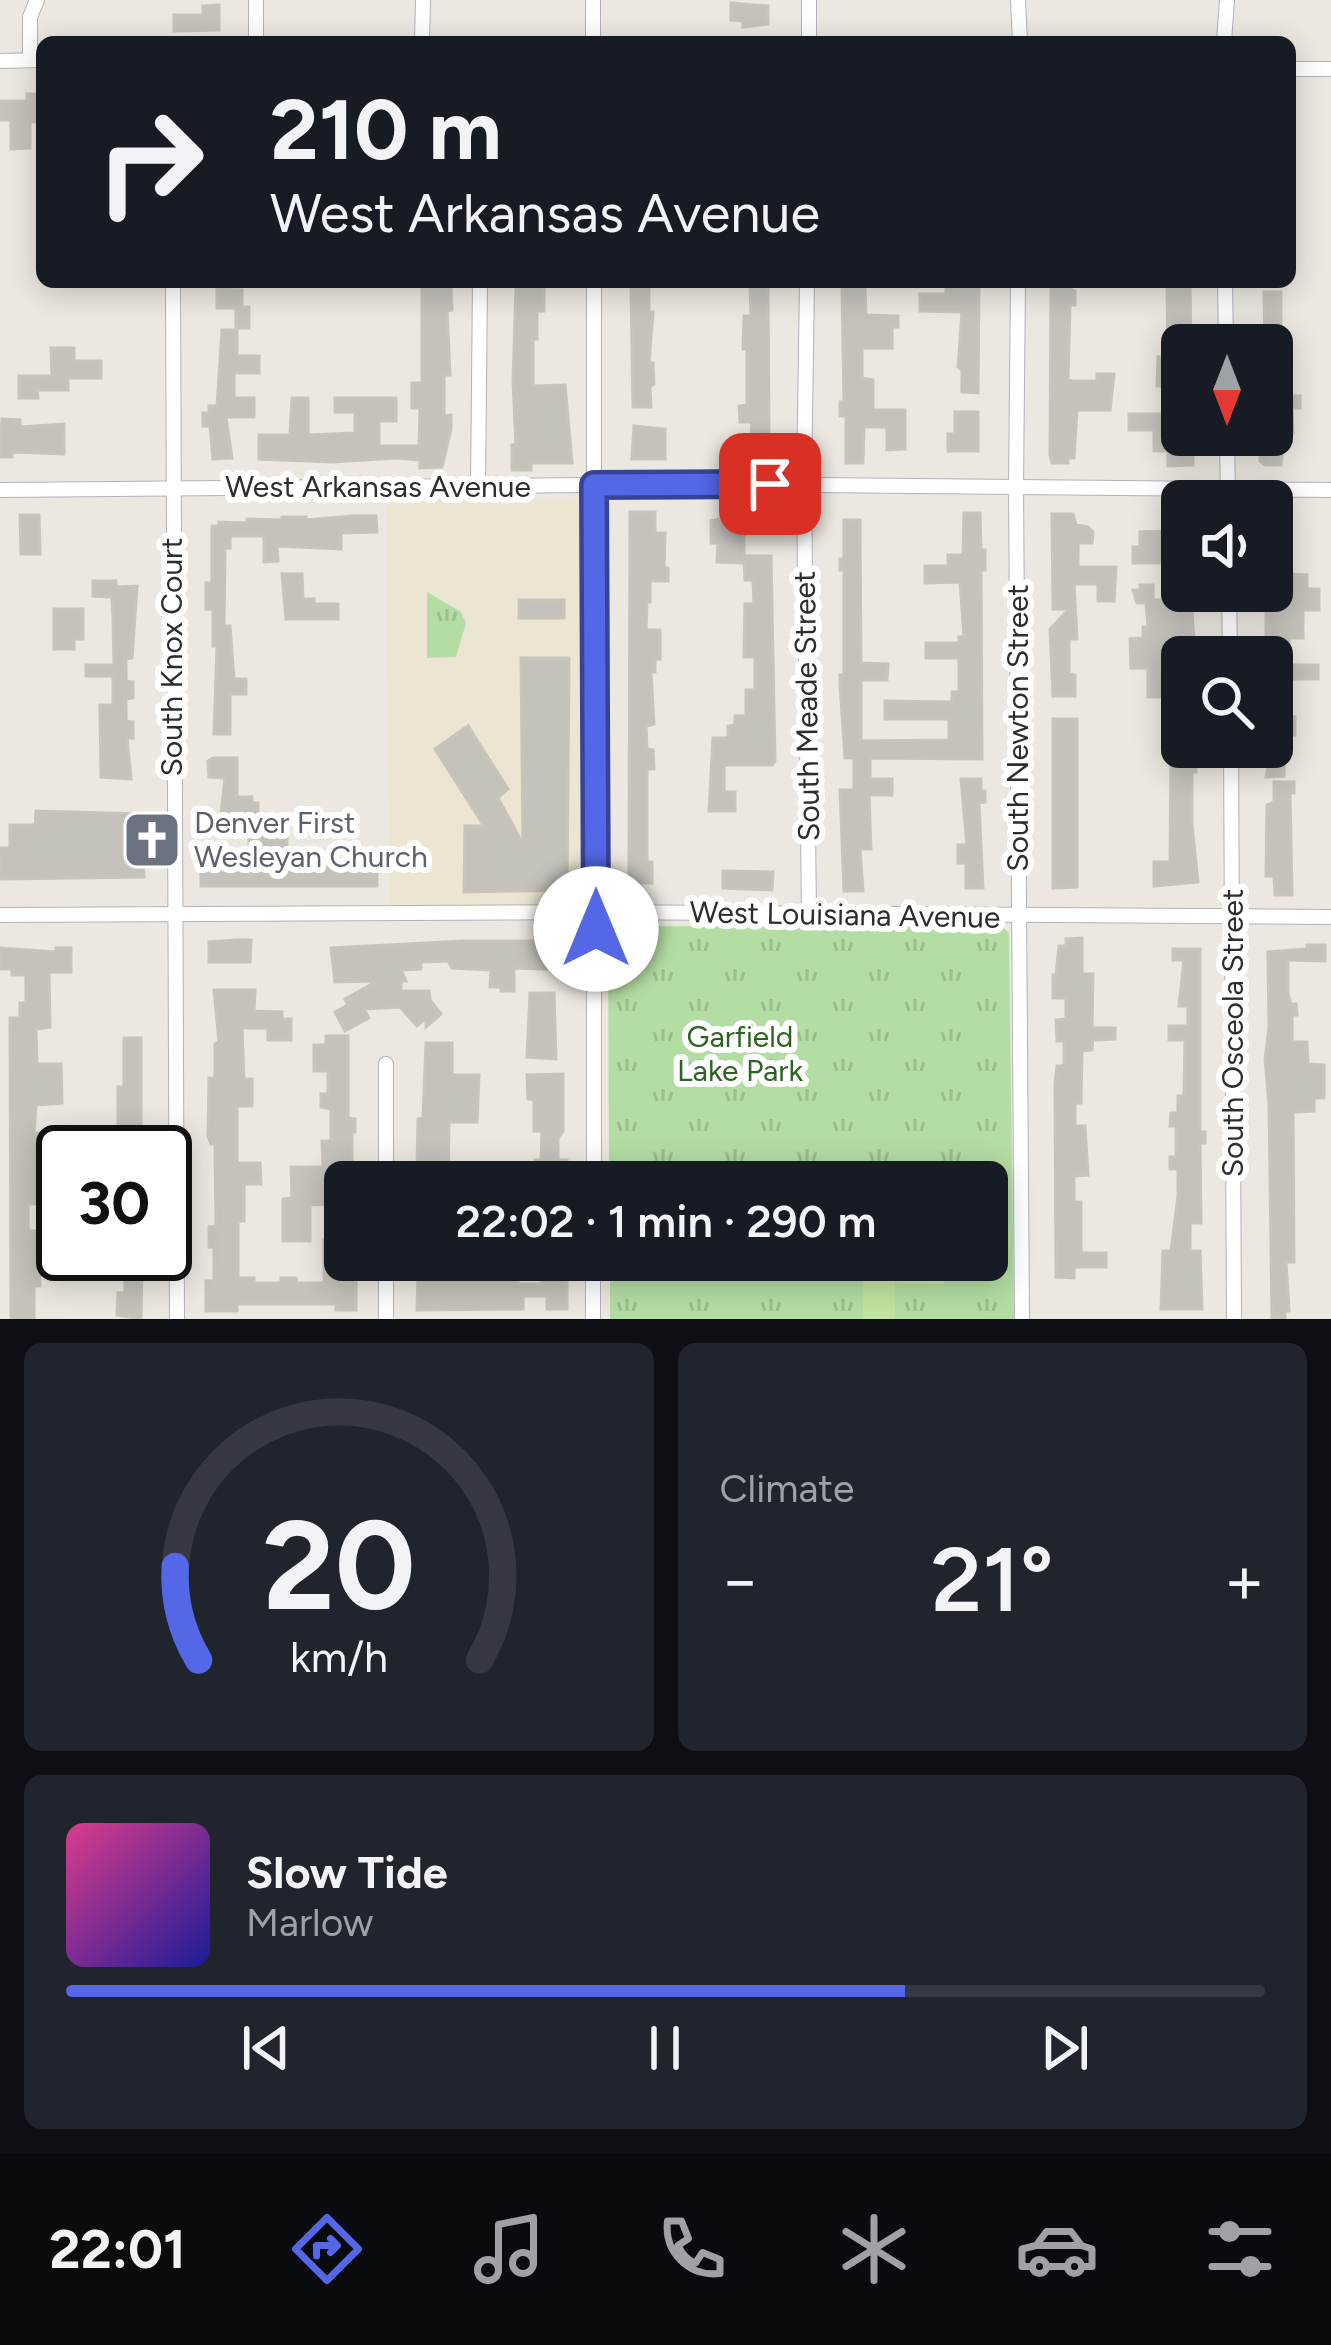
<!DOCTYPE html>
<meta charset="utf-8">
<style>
:root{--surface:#171b24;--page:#20242c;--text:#f1f3f6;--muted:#9ea1a6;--line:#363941;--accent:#5367e7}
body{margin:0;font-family:Figtree,sans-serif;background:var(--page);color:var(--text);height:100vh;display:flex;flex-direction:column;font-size:45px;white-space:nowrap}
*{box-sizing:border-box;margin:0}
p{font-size:39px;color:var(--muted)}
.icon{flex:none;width:66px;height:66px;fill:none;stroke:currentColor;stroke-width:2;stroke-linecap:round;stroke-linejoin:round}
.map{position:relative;height:1319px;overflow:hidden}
.details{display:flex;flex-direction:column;gap:24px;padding:24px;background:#0d0f14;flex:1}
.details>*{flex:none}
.banner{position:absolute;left:36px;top:36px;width:1260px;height:252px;border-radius:18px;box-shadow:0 6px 30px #0003;background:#171b24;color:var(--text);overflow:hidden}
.needle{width:78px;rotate:180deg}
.fabs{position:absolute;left:1161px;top:324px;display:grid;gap:24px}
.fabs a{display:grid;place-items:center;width:132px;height:132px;border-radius:18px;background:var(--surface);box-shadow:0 6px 30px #0003;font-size:60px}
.speed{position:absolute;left:36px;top:1125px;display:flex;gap:24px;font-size:60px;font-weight:700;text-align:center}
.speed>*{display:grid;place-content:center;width:156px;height:156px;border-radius:50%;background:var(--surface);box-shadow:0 6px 30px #0003;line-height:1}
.speed .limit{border:6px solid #111;border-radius:18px;background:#fff;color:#111}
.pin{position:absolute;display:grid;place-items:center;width:102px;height:102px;color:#fff;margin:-51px;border-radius:24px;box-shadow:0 6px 18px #0006}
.me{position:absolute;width:132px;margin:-66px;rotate:0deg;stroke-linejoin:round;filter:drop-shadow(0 0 9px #0008)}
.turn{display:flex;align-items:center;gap:42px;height:252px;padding:0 36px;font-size:54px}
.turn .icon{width:156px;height:156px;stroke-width:2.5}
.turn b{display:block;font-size:84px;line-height:102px}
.big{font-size:90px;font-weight:600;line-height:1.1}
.details .tile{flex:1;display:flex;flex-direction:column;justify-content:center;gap:18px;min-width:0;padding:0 42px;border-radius:18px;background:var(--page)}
.details .dial{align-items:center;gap:0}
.dial svg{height:312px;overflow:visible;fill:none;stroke:var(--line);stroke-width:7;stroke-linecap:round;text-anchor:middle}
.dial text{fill:var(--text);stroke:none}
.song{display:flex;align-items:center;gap:36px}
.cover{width:144px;height:144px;border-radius:18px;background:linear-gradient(135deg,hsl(330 70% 55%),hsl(240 70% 35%))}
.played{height:12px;border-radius:6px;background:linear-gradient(90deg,var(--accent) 70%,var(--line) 70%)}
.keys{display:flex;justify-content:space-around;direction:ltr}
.heat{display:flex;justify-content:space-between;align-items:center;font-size:66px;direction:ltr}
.details .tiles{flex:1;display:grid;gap:24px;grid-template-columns:1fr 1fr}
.tile:last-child{grid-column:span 2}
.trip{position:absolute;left:324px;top:1161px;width:684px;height:120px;border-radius:18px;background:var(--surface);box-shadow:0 6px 30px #0003;font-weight:600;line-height:120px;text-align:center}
.menu{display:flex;height:192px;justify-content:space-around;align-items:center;background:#090b0e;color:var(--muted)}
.menu .icon{width:84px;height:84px}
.menu .active{color:var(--accent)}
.menu b{font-size:54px;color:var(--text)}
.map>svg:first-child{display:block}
.education{fill:#ece5d2}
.park{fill:url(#park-tufts)}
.pitch{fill:#c3e3a0}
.building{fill:#c5c2bc;stroke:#c8c4ba;stroke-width:3}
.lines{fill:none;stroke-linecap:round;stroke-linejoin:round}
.minor-casing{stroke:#b1b2bb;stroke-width:16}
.minor{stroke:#fff;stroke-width:14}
.route-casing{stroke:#364396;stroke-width:30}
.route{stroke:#5367e7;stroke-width:21}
.labels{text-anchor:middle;stroke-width:12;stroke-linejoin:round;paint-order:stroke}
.street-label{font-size:30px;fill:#2d2d2d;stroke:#fff}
.worship-label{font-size:30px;fill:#5b616d;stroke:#fff;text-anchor:start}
.park-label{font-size:30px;fill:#2d6323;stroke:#fff}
</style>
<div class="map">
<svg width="1331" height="1319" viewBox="0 0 1331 1319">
<defs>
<pattern id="park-tufts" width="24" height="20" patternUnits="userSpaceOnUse" patternTransform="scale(3)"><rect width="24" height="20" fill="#b4dda3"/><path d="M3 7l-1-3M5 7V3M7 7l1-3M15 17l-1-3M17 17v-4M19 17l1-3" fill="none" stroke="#9bbe8d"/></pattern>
</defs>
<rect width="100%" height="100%" fill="#ece8e1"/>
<polygon class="education" points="385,497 580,500 584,895 583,904 577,907 390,907"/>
<g class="park">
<polygon points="427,592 461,612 466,623 456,657 427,658"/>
<polygon points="617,926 1003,927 1009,933 1014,1319 610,1319 610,1260 987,1260 987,1182 609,1182 608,933"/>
</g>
<polygon class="pitch" points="853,1260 957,1260 957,1266 942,1284 895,1283 895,1319 863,1319 863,1282"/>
<g class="building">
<polygon points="731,3 768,6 768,24 743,27 743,21 731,20"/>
<polygon points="219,5 219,30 174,31 174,15 203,15 203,6"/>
<polygon points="27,94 42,94 42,122 30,122 30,148 11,149 11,120 0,120 0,101 27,101"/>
<polygon points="946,282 979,282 978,393 962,392 962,370 958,367 962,312 920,311 920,294 946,294"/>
<polygon points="1051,282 1071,282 1071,290 1075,291 1075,305 1070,305 1068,381 1097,381 1097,374 1114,374 1110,410 1077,410 1074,458 1068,458 1068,463 1052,463 1050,455"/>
<polygon points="1167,282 1190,283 1191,345 1182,345 1182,436 1185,445 1193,444 1193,465 1168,466 1168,451 1154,451 1154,430 1129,430 1129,414 1166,414 1166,387 1157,386 1158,357 1168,357"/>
<polygon points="750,285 768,285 769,443 776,443 776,461 750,461 752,422 740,422 739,406 747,405 747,349 743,349 744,316 751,316"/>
<polygon points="451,286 452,310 447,311 450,375 444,375 444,416 451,415 451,429 442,467 420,468 420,460 397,458 332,462 259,459 259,435 290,435 292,398 308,398 308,435 355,433 355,412 335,412 335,398 396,398 396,421 379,421 379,446 419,446 420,408 412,408 412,383 422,383 422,287"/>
<polygon points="631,286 649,286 649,312 653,312 649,363 653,363 654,384 650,387 651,407 633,407"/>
<polygon points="516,287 544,287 544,311 537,311 537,339 533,339 533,386 565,385 572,463 531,463 531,470 512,470 512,445 516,445 513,381"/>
<polygon points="842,287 865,287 866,315 898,316 898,327 892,327 892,348 862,348 862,378 873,380 873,410 905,410 905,449 887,450 887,427 864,427 863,463 846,463 846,416 840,416 840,402 844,402"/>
<polygon points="217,289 242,290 242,307 249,307 249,328 236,328 236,308 217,308"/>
<polygon points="1264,292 1281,292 1281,345 1265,345"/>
<polygon points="222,330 237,330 237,356 259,356 259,373 234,373 234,398 254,398 254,417 226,417 232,458 213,459 210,426 203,426 203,413 209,413 209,406 217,406"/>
<polygon points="51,348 74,348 74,361 101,361 101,378 68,378 68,390 37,390 38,398 19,398 19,376 52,376"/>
<polygon points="1284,396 1300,396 1300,408 1292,408 1293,433 1284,433 1281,465 1265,465 1260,461 1260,448 1265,448 1265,437 1272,437 1272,408 1285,407"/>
<polygon points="955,412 978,412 978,451 948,451 948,434 955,434"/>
<polygon points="2,419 20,420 20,427 64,424 64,454 12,452 12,457 0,457"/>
<polygon points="634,426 665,429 665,459 632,459"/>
<polygon points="630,512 655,512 655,533 665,533 664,568 668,568 668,581 650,581 650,602 647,602 646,630 660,630 660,659 655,659 655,672 651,672 654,724 646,726 647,749 653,750 654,769 647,769 647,862 652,862 652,883 631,883 629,874"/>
<polygon points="964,513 980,513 981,550 985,550 985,570 981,570 982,759 870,758 870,779 892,779 892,795 869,795 871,849 860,849 863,891 844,891 840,790 854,790 854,758 845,758 840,685 840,675 844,675 844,570 840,570 840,559 844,559 844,520 860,520 861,663 888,664 887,680 861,680 861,741 949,740 949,719 885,719 885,701 952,702 952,692 959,692 959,658 926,658 926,643 959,643 959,637 964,637 960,582 925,583 925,566 948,566 948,555 963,555"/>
<polygon points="1168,513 1182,514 1182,532 1178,532 1182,576 1165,576 1165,563 1133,563 1133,547 1140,547 1140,532 1168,531"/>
<polygon points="1052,514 1073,514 1076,525 1088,527 1093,532 1092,543 1078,543 1078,567 1116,567 1114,601 1098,601 1098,584 1074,584 1077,639 1069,639 1069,674 1075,675 1075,696 1053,696 1050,629 1069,609 1053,609"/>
<polygon points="20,515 39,515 40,554 21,554"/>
<polygon points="352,516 376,516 377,532 341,533 341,549 277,546 278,561 264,562 264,536 230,536 230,548 225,548 224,626 230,626 234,679 246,679 246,694 230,694 230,734 214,734 217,646 213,646 213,609 206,609 206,583 212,583 212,526 219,526 219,522 247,523 247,519 282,520 282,517 306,517 306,520"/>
<rect x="1272" y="516" width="15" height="57"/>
<polygon points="718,519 744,521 744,563 717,562 718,543 711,543 711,521"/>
<polygon points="744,556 771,556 775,761 772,765 724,765 724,792 735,792 735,811 709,811 713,738 728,738 728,726 735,725 735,716 746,716 746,690 755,690 755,657 744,657 745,604 754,604 753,580 745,580"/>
<polygon points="282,574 302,574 303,599 314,599 314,604 338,604 338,619 286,619"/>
<polygon points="1289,574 1307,575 1307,589 1319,589 1319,610 1303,610 1303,638 1289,638 1289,665 1318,665 1318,679 1291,679 1288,717 1295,717 1295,735 1284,735 1284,776 1266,777 1272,748 1272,657 1266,657 1266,602 1289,601"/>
<polygon points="93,581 116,581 116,587 137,586 132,658 126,659 126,681 133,682 133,698 126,699 126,721 133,722 133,738 127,738 131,779 101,777 100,705 113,705 113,676 86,676 86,665 114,665 113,618 112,597 93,596"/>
<polygon points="1140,585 1153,585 1153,600 1191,599 1195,653 1182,657 1182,697 1148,697 1148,668 1131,668 1130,639 1143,638 1143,627 1148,627 1146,603 1137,603 1133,590 1140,590"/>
<rect x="519" y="600" width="45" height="18"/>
<polygon points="54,609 83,609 83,639 74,639 74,649 54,649"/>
<polygon points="521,658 569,658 567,890 464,892 465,826 484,826 435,749 468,726 508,789 498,798 523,844"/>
<polygon points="1053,719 1077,719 1077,887 1053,888"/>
<polygon points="1171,754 1196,755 1196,772 1192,772 1192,825 1198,882 1154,886 1154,862 1170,862"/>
<polygon points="213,758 237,758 237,797 252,797 252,803 258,803 258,814 221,814 225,778 209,777 208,761"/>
<polygon points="961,779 981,779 981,791 985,791 985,802 979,803 983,888 966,888 966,863 958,863 958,845 967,845"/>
<polygon points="1274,782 1294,782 1294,793 1290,793 1292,895 1275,895 1274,876 1266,876 1267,805 1274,802"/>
<polygon points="36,811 139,814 139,829 133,829 133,855 143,858 144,877 0,879 0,848 10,848 10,825 35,825"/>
<polygon points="249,825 287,825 287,858 342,862 342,868 377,868 377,886 201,886 201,867 210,867 210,861 249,858"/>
<polygon points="723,871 773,872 772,890 723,888"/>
<polygon points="1082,938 1082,974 1093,974 1092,1028 1115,1028 1115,1039 1093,1040 1092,1050 1082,1051 1081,1103 1075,1103 1075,1126 1085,1126 1088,1175 1074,1176 1074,1202 1081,1202 1081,1253 1106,1253 1106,1267 1074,1267 1074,1278 1056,1277 1055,1084 1057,1066 1064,1066 1064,1041 1057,1041 1056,1020 1066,1019 1066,998 1053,998 1053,975 1056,975 1059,946 1066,946 1066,939"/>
<polygon points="237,940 251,940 250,962 209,962 209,942"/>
<polygon points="464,941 566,941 566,970 514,968 514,991 501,991 501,987 490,987 491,970 452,968 448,961 421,962 421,969 401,970 406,981 401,981 401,991 429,991 430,1000 441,1014 426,1027 426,1018 417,1026 400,1007 364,1009 369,1018 345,1031 335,1012 348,1005 345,999 377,981 335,982 331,948"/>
<polygon points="1307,945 1325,945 1325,961 1288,960 1288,994 1291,1004 1296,1004 1297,1015 1292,1015 1292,1042 1307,1042 1308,1064 1324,1065 1324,1098 1314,1098 1314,1111 1293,1112 1294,1262 1286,1262 1289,1311 1285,1311 1285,1318 1272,1318 1269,1103 1265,1059 1269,1028 1268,952 1307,949"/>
<polygon points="0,948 56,952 56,948 71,948 71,972 49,972 50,1027 36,1029 37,1064 61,1064 62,1103 36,1105 34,1133 38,1133 38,1161 45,1161 46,1193 63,1192 63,1204 28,1204 28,1231 37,1231 40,1264 40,1286 34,1286 34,1319 11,1319 10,1018 20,1018 20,1003 26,1003 26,975 12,975 12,969 0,969"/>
<polygon points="1173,949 1200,949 1200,1132 1205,1132 1205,1143 1200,1143 1201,1223 1190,1223 1190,1251 1200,1251 1202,1309 1161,1309 1163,1251 1171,1251 1178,1196 1178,1169 1170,1169 1170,1157 1176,1157 1176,1126 1170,1126 1171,1113 1178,1113 1178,1096 1184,1096 1185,1040 1169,1040 1169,1026 1188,1026 1188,1006 1179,1006 1184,960 1173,960"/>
<polygon points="214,990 255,990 254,1011 282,1012 282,1019 291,1019 291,1040 268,1040 268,1028 242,1028 244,1079 252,1079 252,1106 237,1106 237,1163 260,1163 261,1184 244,1184 244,1221 238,1221 238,1278 254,1278 254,1283 281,1283 281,1278 296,1278 297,1283 324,1283 324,1240 332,1240 331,1204 310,1205 310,1241 283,1241 283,1199 292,1198 291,1167 323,1167 322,1141 331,1141 331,1109 321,1107 321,1094 328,1094 328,1071 314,1071 314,1045 326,1045 326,1036 348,1036 348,1118 355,1119 355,1132 352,1132 352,1182 345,1182 345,1274 348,1281 356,1281 356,1310 336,1310 336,1304 237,1304 237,1311 206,1311 206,1281 214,1281 214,1247 209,1247 209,1227 216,1226 215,1144 211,1144 208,1136 209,1078 215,1078 215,1044 219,1042"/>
<polygon points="530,993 554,993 556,1059 527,1057"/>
<polygon points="124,1038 141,1038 141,1152 124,1152 124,1145 118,1145 118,1087 124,1087"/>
<polygon points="426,1043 452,1043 452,1075 479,1075 477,1122 449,1122 448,1182 421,1182 421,1168 417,1168 418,1119 423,1118"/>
<polygon points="563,1074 563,1131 558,1138 558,1160 567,1160 567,1181 535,1181 535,1160 541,1160 542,1131 534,1131 534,1100 528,1099 527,1075"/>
<polygon points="125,1265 142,1265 141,1319 117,1315 118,1293 125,1293"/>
<polygon points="443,1266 462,1266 462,1271 479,1271 479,1275 518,1274 518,1284 541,1284 541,1273 561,1273 561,1280 567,1280 567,1309 547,1309 547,1296 523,1296 523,1309 417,1310 418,1274 443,1274"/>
</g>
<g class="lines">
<defs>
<g id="minor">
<polyline points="256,0 256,42"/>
<polyline points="809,0 809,42"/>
<polyline points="1018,0 1020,42"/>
<polyline points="422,42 423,0"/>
<polyline points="593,42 593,0"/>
<polyline points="1224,42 1227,0"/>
<polyline points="30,60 30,17 37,0"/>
<polyline points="0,61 42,60"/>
<polyline points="1290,69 1331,69"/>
<polyline points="173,282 177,1319"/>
<polyline points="807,282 804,485 809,914"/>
<polyline points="1018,282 1016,486 1022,1319"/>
<polyline points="1225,282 1226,345"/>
<polyline points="1227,435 1228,501"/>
<polyline points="478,486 480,282"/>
<polyline points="0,490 700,484 1331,490"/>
<polyline points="1229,591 1230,657"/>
<polyline points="1231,747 1234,1319"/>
<polyline points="0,915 596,912 1331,917"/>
<polyline points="386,1064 386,1182"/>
<polyline points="594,1182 594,282"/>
<polyline points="386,1260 386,1319"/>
<polyline points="593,1319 593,1260"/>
</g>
</defs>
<use href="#minor" class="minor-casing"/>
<use href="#minor" class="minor"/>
</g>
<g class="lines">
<defs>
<polyline id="route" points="596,929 594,485 770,484"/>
</defs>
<use href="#route" class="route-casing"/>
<use href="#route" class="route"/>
</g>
<defs>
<symbol id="church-square" viewBox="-11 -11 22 22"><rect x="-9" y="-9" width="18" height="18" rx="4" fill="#6b7280" stroke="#fff"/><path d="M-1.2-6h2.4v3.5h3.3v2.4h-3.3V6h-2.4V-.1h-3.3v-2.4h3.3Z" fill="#fff"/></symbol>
</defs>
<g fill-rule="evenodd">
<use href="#church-square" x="119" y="807" width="66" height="66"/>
</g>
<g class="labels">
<g class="street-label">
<text x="378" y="497">West Arkansas Avenue</text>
<text transform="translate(172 657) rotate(-90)" y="10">South Knox Court</text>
<text transform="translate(807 706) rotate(-91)" y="10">South Meade Street</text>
<text transform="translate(1018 728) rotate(-90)" y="10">South Newton Street</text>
<text transform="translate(845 915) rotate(1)" y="10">West Louisiana Avenue</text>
<text transform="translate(1233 1033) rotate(-90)" y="10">South Osceola Street</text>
</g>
<g class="worship-label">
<text x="194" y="833">Denver First<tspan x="194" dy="34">Wesleyan Church</tspan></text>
</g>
<g class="park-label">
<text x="740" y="1047">Garfield<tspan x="740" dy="34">Lake Park</tspan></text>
</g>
</g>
</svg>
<div class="fabs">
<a><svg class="needle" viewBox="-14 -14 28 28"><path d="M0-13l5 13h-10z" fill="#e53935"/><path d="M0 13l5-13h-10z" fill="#9ea1a6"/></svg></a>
<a><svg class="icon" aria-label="sound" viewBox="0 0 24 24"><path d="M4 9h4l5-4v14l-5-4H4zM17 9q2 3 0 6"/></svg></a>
<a><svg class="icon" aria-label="search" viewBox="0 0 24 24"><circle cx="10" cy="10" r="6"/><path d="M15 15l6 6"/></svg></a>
</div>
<div class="speed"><div class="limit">30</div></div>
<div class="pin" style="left:770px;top:484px;background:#d93025"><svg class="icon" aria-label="arrive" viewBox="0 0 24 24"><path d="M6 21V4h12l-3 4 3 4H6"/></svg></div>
<svg class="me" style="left:596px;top:929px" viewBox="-20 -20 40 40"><circle r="19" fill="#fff"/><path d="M0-13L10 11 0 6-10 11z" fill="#5367e7"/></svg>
<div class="trip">22:02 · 1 min · 290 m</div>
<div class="banner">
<div class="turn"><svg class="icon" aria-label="right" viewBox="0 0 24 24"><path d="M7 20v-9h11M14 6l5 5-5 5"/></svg><div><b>210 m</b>West Arkansas Avenue</div></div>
</div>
</div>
<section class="details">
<div class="tiles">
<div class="tile dial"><svg viewBox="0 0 100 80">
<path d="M14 69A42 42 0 1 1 86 69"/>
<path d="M14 69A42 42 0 0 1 8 45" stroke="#5367e7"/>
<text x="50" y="56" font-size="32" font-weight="700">20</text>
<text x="50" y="72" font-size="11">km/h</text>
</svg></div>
<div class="tile"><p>Climate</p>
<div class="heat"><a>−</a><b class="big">21°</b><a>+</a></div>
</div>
<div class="tile">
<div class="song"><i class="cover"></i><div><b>Slow Tide</b><p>Marlow</p></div></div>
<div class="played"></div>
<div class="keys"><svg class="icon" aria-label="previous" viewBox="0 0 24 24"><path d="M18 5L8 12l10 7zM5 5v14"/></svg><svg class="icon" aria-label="pause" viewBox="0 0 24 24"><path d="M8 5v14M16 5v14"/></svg><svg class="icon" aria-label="next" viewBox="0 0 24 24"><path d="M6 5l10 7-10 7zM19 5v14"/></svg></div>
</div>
</div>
</section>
<nav class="menu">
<b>22:01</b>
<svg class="icon active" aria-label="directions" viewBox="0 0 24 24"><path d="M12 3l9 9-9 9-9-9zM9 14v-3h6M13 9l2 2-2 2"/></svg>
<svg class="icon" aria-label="music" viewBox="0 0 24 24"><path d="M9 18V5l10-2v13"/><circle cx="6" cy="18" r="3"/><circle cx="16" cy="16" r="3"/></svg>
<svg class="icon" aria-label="phone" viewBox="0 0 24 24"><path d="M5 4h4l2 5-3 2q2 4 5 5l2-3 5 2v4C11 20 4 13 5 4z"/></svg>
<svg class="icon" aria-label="climate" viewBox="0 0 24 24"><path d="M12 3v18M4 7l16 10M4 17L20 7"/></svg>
<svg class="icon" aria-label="car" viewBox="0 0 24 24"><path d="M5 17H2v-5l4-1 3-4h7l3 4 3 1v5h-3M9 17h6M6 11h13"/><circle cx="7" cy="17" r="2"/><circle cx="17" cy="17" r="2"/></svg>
<svg class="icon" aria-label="filters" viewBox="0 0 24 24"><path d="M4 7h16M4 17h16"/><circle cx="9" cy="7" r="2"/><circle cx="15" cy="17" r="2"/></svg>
</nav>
